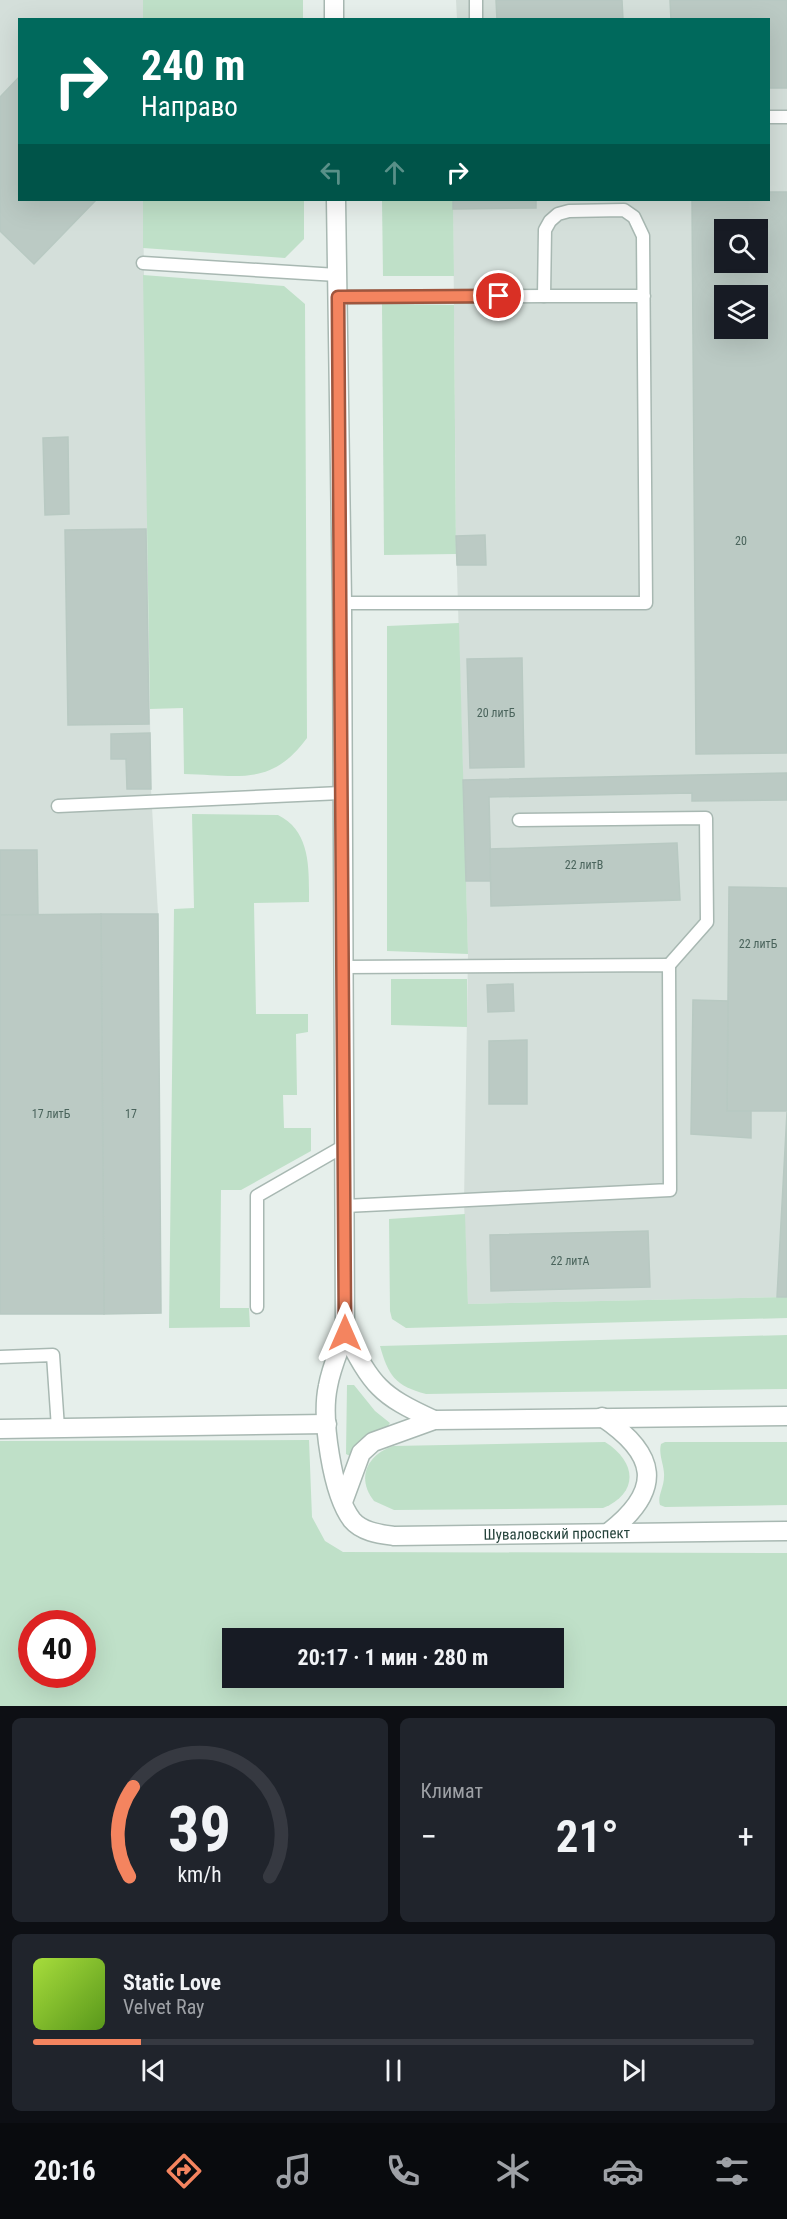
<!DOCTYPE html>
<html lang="ru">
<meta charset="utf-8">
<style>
:root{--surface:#171b24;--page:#20242c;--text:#f1f3f6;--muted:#9ea1a6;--line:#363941;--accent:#f4845f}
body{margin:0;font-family:"Roboto Condensed",sans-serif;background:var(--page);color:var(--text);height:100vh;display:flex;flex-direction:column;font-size:22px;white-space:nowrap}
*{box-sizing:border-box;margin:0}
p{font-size:20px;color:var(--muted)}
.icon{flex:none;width:33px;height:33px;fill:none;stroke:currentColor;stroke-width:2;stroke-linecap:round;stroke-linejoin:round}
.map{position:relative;height:1706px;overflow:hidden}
.drawer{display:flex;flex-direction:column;gap:12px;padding:12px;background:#0d0f14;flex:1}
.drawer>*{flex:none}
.top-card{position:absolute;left:18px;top:18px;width:752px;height:183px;border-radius:0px;box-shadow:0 6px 24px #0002;background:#00695c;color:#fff;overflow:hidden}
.buttons{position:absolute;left:714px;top:219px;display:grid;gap:12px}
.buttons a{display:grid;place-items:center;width:54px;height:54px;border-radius:0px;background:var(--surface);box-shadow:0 6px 24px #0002;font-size:30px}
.speed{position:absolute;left:18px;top:1610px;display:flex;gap:12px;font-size:30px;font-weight:700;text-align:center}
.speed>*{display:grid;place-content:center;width:78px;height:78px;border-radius:50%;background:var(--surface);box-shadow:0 6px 24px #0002;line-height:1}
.speed .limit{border:9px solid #d22;background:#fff;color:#111}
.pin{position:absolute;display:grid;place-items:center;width:51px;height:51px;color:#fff;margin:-26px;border:3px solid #fff;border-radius:50%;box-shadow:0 2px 6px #0007}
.me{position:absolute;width:66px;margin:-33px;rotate:0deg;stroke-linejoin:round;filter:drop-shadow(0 0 4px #0008)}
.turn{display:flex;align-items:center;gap:21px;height:126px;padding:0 24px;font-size:27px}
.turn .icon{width:78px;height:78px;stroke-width:2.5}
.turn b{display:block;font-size:42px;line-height:51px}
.lanes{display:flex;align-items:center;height:57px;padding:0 24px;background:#0003;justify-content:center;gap:30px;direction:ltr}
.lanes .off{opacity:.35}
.big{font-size:45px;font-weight:700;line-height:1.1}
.drawer .tile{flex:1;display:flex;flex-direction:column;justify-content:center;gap:9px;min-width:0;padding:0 21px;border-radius:9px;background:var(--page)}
.drawer .dial{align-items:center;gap:0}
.dial svg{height:156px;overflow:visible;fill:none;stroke:var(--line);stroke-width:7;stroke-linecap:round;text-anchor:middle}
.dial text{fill:var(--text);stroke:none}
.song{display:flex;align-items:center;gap:18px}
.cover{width:72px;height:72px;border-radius:9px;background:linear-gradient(135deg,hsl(80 70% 55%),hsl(90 70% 35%))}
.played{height:6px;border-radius:3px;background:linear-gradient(90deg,var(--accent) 15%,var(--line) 15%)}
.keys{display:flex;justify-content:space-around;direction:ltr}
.heat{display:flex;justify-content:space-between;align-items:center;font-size:33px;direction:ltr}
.drawer .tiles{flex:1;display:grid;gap:12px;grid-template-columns:1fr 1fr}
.tile:last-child{grid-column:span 2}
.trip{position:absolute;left:222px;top:1628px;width:342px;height:60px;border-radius:0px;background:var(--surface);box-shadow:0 6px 24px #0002;font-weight:700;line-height:60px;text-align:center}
.tab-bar{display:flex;height:96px;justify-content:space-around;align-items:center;background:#090b0e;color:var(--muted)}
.tab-bar .icon{width:42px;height:42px}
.tab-bar .current{color:var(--accent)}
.tab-bar b{font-size:27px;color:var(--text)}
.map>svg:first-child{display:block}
.built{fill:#d4dfda;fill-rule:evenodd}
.green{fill:#bfe0c8;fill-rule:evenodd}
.building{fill:#bbcac4;stroke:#b8c9c2;stroke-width:1.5;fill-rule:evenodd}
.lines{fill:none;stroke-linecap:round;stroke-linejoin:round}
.service-casing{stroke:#a8b8b2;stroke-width:15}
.minor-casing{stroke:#a8b8b2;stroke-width:21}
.tertiary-casing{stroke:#a8b8b2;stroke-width:21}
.service{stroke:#fff;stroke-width:12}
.minor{stroke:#fff;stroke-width:18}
.tertiary{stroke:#fff;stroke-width:18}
.route-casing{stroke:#9f563e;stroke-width:15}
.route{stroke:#f4845f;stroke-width:10}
.labels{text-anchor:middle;stroke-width:4.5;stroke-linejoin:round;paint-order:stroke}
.number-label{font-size:12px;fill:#4a645c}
.street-label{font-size:15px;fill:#24423a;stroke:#f7fbf9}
</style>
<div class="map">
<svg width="787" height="1706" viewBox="0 0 787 1706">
<rect width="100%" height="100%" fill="#e6efeb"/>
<g class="built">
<polygon points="0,0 143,0 143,19 20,20 20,200 143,200 151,789 158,914 161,1313 0,1314"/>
<path d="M456,0H787V1297L468,1304L464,1202L468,954L456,536L453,200H768V20L457,19ZM724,230H758V262H724ZM724,296H758V328H724Z"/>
</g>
<g class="green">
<rect x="143" y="0" width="160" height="19"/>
<polygon points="143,200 304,200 304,239 285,258 143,248"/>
<polygon points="382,200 453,200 454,276 383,276"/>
<path d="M143,275L284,286L305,304L307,738C271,787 239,775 184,774L183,708L150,709Z"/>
<polygon points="382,304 454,305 456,554 384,555"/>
<polygon points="459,623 468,954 387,951 387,626"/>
<path d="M192,814L278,815C311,831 309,869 309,902L254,903L256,1014H308V1032L296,1034L297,1095H283L284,1128H311V1151L241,1190H221L220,1308H249L250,1327L169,1328L174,909L194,908Z"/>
<polygon points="391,979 467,979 467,1027 391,1025"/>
<polygon points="465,1214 468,1304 787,1297 787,1318 406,1328 392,1319 390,1311 389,1219"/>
<path d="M787,1335V1389L426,1394C395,1386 388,1375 380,1346Z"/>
<polygon points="347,1385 354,1385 375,1411 390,1423 385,1430 364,1437 350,1456 346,1454"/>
<path d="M309,1440L312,1517L325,1541L343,1552L787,1553V1706H0V1441ZM32,1623H82V1674H32ZM232,1638H554V1677H232Z"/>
<path d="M605,1442C637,1462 639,1493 603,1508L394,1510L374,1501C356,1478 367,1455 393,1446Z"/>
<path d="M665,1442H787V1505L665,1507L660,1505C657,1497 664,1487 664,1477C665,1466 658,1455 661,1444Z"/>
</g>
<g class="building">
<polygon points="496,0 622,0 623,20 497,20"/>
<polygon points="670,0 787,0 787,88 768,88 768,20 671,20"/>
<polygon points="20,76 20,200 96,200 34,264 0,231 0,97"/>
<path d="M768,192H787V753L696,754L692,200H768ZM724,230H758V262H724ZM724,296H758V328H724Z"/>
<polygon points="453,200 536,200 536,208 453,209"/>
<polygon points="68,437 69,514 45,515 43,438"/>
<polygon points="146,529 149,724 68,725 65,530"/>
<polygon points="485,535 486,565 457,565 456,536"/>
<polygon points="522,658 524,767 470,768 467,659"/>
<polygon points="150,733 151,789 127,789 126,759 111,759 111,734"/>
<polygon points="787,773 787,800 692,801 692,793 489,797 491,881 466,881 463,780"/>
<polygon points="677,843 680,900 491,906 490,849"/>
<polygon points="0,850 37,850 38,915 0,915"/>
<polygon points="729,887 787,888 787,1111 727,1111"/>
<polygon points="101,914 158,914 161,1313 104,1314"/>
<polygon points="101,914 104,1314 0,1314 0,915"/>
<polygon points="513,984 514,1011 488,1012 487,985"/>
<polygon points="693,1000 728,1001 727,1111 751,1111 751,1138 691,1134"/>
<polygon points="527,1040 527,1104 489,1104 489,1041"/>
<polygon points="787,1112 787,1297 777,1297"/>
<polygon points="648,1231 650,1287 491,1291 490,1235"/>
</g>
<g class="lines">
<defs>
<g id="service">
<polyline points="476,0 476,20"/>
<polyline points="768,117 787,117"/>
<polyline points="143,263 337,275"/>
<polyline points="337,297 544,296"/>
<polyline points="342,603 646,603 643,236 634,217 624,210 569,211 558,214 550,221 545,230 544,296 644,296"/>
<polyline points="58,806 341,793"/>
<polyline points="519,820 706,818 707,922 669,965"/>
<polyline points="344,967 669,965 670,1190 345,1206"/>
<polyline points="257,1307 257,1196 344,1146"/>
<polyline points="0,1357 53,1355 58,1428"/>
</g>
<polyline id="minor" points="0,1429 327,1424"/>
<g id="tertiary">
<polyline points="334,0 334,20"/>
<path id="s1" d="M336,200L342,603L345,1333C339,1351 331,1368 328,1386C321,1418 332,1494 352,1520C362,1532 380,1534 394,1536L787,1531"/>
<path d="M345,1333C373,1386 379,1395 434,1420"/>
<path d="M602,1417C657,1454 664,1489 609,1532"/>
<polyline points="343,1502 361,1453 373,1442 434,1420 787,1416"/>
</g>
</defs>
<use href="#service" class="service-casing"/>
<use href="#minor" class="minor-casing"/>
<use href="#tertiary" class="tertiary-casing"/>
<use href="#service" class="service"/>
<use href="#minor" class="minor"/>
<use href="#tertiary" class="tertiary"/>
</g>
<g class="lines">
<defs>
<polyline id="route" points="345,1333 338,297 499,296"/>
</defs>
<use href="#route" class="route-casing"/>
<use href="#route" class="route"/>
</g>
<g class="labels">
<g class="number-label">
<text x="741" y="545">20</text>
<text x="496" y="717">20 литБ</text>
<text x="584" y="869">22 литВ</text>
<text x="758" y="948">22 литБ</text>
<text x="51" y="1118">17 литБ</text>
<text x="131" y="1118">17</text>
<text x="570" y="1265">22 литА</text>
</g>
<g class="street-label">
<text dy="5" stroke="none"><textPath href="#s1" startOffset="1536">Шуваловский проспект</textPath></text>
</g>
</g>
</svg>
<div class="buttons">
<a><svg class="icon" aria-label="search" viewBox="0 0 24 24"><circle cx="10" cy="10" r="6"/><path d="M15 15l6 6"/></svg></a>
<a><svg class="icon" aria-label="layers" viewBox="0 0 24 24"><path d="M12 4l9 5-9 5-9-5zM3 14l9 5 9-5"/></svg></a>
</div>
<div class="speed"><div class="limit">40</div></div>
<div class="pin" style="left:499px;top:296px;background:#d93025"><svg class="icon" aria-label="arrive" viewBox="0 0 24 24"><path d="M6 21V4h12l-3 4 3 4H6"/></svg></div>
<svg class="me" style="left:345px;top:1333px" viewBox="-20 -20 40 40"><path d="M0-17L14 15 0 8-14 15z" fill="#f4845f" stroke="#fff" stroke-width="4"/></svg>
<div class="trip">20:17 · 1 мин · 280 m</div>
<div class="top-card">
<div class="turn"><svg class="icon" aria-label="right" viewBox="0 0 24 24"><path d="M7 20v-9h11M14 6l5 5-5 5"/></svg><div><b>240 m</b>Направо</div></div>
<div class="lanes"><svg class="icon off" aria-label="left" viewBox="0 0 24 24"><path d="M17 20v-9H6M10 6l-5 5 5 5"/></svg><svg class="icon off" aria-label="ahead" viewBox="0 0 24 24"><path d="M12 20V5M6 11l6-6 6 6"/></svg><svg class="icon" aria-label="right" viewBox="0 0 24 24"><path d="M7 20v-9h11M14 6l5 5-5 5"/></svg></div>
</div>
</div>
<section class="drawer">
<div class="tiles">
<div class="tile dial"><svg viewBox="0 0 100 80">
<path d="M14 69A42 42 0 1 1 86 69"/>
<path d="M14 69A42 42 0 0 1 16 23" stroke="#f4845f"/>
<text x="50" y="56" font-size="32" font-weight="700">39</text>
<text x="50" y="72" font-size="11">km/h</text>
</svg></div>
<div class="tile"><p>Климат</p>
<div class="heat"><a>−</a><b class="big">21°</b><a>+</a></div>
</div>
<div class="tile">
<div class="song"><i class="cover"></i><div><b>Static Love</b><p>Velvet Ray</p></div></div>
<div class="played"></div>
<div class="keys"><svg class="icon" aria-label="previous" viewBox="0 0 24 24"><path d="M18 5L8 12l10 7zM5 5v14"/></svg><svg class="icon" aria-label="pause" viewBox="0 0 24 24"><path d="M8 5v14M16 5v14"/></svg><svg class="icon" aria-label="next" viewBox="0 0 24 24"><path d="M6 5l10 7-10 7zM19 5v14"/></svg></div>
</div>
</div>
</section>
<nav class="tab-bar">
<b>20:16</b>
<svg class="icon current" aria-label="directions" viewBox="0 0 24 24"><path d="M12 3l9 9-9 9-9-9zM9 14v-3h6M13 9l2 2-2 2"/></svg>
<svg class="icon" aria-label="music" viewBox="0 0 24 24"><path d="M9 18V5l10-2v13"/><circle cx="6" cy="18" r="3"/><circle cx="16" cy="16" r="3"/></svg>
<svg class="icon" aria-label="phone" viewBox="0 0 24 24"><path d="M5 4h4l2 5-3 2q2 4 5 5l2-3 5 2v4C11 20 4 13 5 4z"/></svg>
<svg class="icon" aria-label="climate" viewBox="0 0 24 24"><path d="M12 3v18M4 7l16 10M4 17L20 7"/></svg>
<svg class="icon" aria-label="car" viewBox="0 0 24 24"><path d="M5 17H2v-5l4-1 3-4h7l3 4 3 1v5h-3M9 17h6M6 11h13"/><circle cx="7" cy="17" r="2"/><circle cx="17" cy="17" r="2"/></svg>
<svg class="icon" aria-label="filters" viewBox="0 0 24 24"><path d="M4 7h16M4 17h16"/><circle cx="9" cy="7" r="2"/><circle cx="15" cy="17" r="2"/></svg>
</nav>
